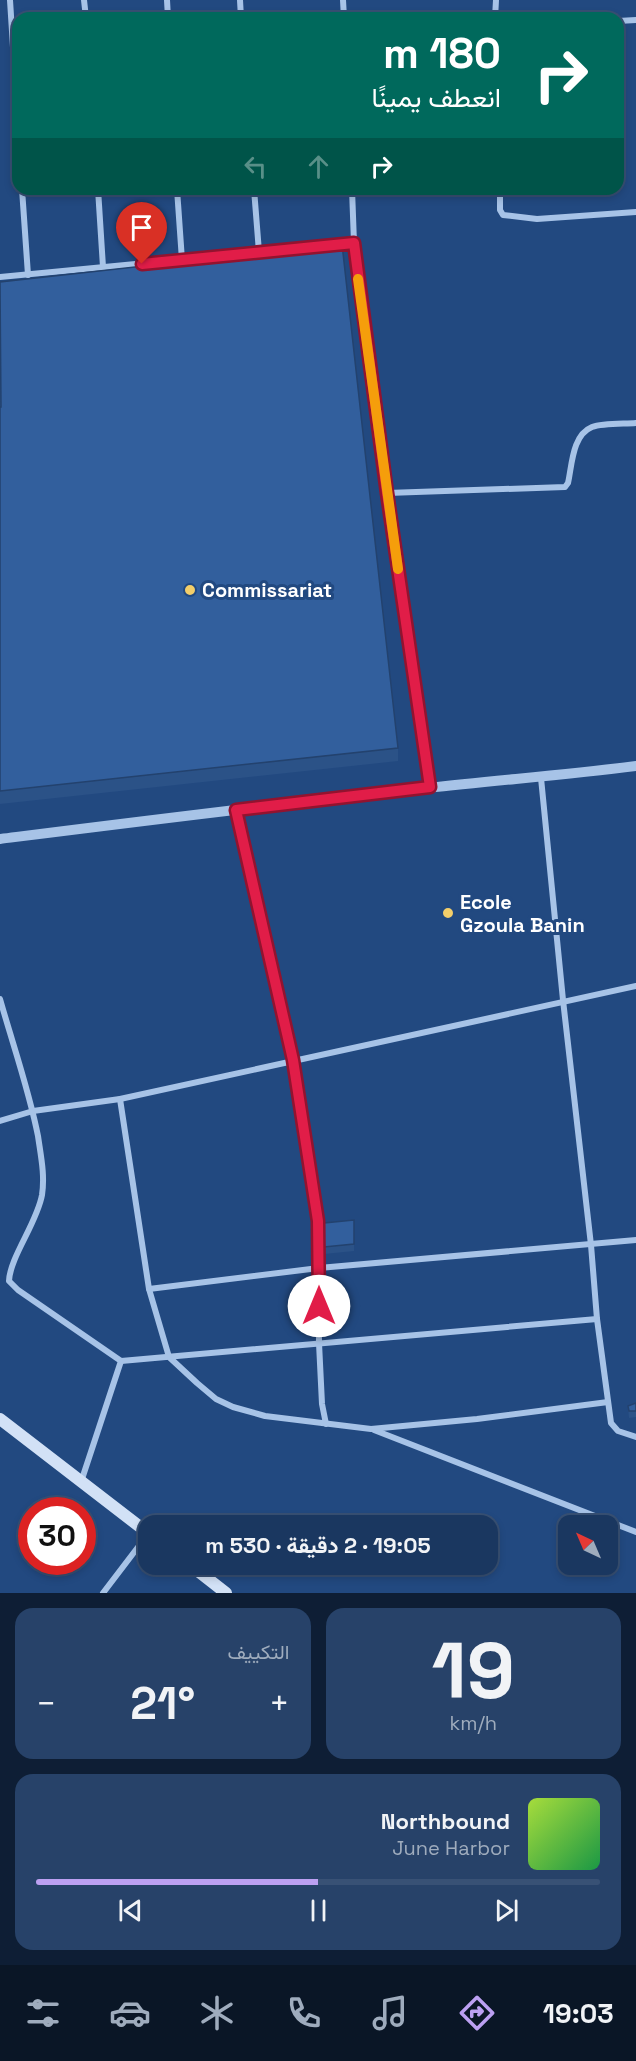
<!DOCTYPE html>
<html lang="ar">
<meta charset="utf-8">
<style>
:root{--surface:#1a3760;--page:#274269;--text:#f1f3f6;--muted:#9facbd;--line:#385175;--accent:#bca0f2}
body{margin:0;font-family:"Space Grotesk",Vazirmatn,sans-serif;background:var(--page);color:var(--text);direction:rtl;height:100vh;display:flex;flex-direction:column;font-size:22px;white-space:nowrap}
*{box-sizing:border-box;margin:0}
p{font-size:20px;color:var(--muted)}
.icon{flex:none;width:33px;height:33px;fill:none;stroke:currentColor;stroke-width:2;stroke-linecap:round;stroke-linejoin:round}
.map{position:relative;height:1593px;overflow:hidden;direction:ltr}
.side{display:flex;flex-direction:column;gap:15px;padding:15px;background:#0e1e35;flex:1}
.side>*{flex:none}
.banner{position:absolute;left:12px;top:12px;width:612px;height:183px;border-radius:18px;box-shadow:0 3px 9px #0003,0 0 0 2px var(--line);direction:rtl;background:#00695c;color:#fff;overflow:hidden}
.needle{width:39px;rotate:316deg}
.tools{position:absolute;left:558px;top:1515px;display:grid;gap:12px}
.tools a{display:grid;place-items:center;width:60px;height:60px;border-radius:12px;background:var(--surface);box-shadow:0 3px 9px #0003,0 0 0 2px var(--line);font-size:30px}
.speed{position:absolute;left:18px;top:1497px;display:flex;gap:12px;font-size:30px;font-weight:700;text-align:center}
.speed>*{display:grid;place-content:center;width:78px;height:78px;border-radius:50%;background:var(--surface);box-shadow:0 3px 9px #0003,0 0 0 2px var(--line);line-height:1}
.speed .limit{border:9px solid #d22;background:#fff;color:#111}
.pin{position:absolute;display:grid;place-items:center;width:51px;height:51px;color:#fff;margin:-62px -26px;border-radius:50% 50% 50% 0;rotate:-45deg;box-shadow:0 0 6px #0007}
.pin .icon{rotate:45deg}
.me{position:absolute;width:66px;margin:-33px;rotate:0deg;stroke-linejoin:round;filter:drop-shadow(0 0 4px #0008)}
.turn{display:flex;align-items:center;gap:21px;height:126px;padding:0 24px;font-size:27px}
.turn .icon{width:78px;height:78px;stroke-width:2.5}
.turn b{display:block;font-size:42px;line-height:51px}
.lanes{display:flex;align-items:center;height:57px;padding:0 24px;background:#0003;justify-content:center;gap:30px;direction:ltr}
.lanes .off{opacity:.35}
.big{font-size:45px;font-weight:700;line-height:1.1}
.side .widget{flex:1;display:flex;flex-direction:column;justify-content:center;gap:9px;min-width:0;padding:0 21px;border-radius:18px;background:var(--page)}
.side .dial{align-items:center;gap:0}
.dial b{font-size:78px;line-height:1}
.song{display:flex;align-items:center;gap:18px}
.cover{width:72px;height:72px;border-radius:9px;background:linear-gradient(135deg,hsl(80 70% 55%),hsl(140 70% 35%))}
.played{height:6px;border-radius:3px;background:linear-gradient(90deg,var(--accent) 50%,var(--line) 50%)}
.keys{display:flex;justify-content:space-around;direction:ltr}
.heat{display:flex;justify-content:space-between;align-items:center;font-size:33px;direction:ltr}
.side .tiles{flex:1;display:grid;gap:15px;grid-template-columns:1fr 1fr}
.widget:last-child{grid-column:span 2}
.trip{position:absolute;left:138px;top:1515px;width:360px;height:60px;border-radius:18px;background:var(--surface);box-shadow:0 3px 9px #0003,0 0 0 2px var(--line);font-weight:700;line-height:60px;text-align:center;direction:rtl}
.menu{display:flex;height:96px;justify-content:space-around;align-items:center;background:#0a1626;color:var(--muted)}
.menu .icon{width:42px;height:42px}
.menu .selected{color:var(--accent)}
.menu b{font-size:27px;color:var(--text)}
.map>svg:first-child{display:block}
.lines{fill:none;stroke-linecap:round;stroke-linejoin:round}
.minor{stroke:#a7c3e7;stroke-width:6}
.tertiary{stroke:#a7c3e7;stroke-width:10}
.secondary{stroke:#d2e1f6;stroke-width:12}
.wall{fill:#2b5287}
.building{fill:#325f9d;stroke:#23426e;stroke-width:1.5}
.route-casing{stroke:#92132f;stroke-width:15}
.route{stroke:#e11d48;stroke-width:10}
.slow{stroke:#f59e0b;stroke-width:10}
.poi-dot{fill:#f3ce6a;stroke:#224980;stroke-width:2}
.labels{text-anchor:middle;stroke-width:6;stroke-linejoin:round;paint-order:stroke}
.poi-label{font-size:20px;font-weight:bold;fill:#fff;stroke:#224980;text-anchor:start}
</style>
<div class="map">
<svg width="636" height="1593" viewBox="0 0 636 1593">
<rect width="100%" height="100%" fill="#224980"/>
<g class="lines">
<g class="minor">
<polyline points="10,0 18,126"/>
<polyline points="84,0 86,18"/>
<polyline points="167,0 168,18"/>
<polyline points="240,0 241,18"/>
<polyline points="343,0 344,18"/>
<polyline points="495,18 496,0"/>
<polyline points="618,21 636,20"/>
<polyline points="22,189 28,275"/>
<polyline points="98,189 103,267"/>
<polyline points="177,189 182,260"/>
<polyline points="254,189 259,252"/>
<polyline points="352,189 354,243 387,493 431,787"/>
<polyline points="500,189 500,210 503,215 537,219 636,212"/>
<polyline points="0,277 354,243"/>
<path d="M387,493L565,487L568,483C572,466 572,435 592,427C603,423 624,424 636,423"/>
<polyline points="541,778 563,1000 591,1245 597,1319 611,1423 618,1431 636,1437"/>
<polyline points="236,810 293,1060 318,1221 319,1343 322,1404 326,1424"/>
<path d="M0,999C13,1045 29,1090 38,1136C41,1157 45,1175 42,1195C37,1223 10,1257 9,1281L18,1290L121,1361L81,1482"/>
<polyline points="120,1099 149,1289 169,1357 197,1383 216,1399 233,1407 265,1416 371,1429 477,1419 608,1402"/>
<polyline points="0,1121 33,1111 120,1099 636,986"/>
<polyline points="149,1289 319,1268 636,1240"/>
<polyline points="121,1361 597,1319"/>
<polyline points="374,1430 636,1532"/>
<polyline points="103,1593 148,1534"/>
</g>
<path class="tertiary" d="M0,839C143,821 285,803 428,788C498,780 567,775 636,766"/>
<g class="secondary">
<polyline points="0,1419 148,1533"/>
<polyline points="189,1564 226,1593"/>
</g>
</g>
<g class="wall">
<polygon points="0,282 398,748 398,761 0,804"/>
<polygon points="354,1220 354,1251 324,1254 324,1223"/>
<polygon points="636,1403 636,1417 629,1418 628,1406"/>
</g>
<g class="building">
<polygon points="342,244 398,748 0,791 0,407 1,407 0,282"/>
<polygon points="354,1220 354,1244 324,1247 324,1223"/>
<polygon points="636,1403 636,1411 629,1411 628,1406"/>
</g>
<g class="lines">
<defs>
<polyline id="route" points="142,264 354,243 387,493 430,787 236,810 293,1060 318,1221 319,1306"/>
</defs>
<use href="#route" class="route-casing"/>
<use href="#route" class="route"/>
<polyline class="slow" points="358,279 398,569"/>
</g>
<g class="poi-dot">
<circle cx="190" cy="590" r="6"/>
<circle cx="448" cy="913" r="6"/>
</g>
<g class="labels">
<g class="poi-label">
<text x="202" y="597">Commissariat</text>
<text x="460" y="909">Ecole<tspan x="460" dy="23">Gzoula Banin</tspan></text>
</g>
</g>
</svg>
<div class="tools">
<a><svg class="needle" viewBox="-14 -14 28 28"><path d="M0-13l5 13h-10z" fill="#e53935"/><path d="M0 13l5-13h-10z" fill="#9facbd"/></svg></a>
</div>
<div class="speed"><div class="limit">30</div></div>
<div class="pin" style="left:142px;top:264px;background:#d93025"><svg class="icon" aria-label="arrive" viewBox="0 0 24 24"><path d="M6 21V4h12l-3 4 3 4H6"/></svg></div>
<svg class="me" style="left:319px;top:1306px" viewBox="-20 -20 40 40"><circle r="19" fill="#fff"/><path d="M0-13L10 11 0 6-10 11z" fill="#e11d48"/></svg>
<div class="trip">19:05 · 2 دقيقة · 530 m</div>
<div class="banner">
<div class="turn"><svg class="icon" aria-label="right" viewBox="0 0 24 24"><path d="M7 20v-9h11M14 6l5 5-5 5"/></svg><div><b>180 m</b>انعطف يمينًا</div></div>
<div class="lanes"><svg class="icon off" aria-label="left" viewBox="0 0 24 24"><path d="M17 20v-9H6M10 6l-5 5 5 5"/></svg><svg class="icon off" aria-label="ahead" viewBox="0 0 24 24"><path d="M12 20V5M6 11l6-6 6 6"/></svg><svg class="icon" aria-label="right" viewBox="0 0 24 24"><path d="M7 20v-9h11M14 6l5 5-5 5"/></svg></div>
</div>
</div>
<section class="side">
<div class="tiles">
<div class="widget dial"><b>19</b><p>km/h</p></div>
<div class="widget"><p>التكييف</p>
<div class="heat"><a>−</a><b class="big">21°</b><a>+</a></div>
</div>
<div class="widget">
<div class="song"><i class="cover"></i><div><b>Northbound</b><p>June Harbor</p></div></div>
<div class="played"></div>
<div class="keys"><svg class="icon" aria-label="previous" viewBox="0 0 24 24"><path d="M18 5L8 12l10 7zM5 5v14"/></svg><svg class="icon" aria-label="pause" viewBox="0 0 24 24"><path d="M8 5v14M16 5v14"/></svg><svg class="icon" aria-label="next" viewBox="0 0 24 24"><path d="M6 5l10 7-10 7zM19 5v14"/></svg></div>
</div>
</div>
</section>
<nav class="menu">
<b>19:03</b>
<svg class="icon selected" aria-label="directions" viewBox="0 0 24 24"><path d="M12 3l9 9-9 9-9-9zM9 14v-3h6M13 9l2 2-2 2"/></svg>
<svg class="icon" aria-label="music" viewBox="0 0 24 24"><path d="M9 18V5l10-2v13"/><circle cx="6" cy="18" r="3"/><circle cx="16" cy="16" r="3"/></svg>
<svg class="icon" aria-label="phone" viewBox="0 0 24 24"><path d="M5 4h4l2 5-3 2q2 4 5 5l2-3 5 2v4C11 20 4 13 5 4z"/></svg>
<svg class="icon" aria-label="climate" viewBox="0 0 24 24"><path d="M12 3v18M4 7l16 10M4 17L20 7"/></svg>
<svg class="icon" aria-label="car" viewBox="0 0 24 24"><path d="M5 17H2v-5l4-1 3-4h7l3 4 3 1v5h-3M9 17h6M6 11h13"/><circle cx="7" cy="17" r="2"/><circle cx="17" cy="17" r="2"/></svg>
<svg class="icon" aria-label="filters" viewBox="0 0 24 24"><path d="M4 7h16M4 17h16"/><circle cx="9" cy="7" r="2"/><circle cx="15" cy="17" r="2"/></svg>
</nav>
